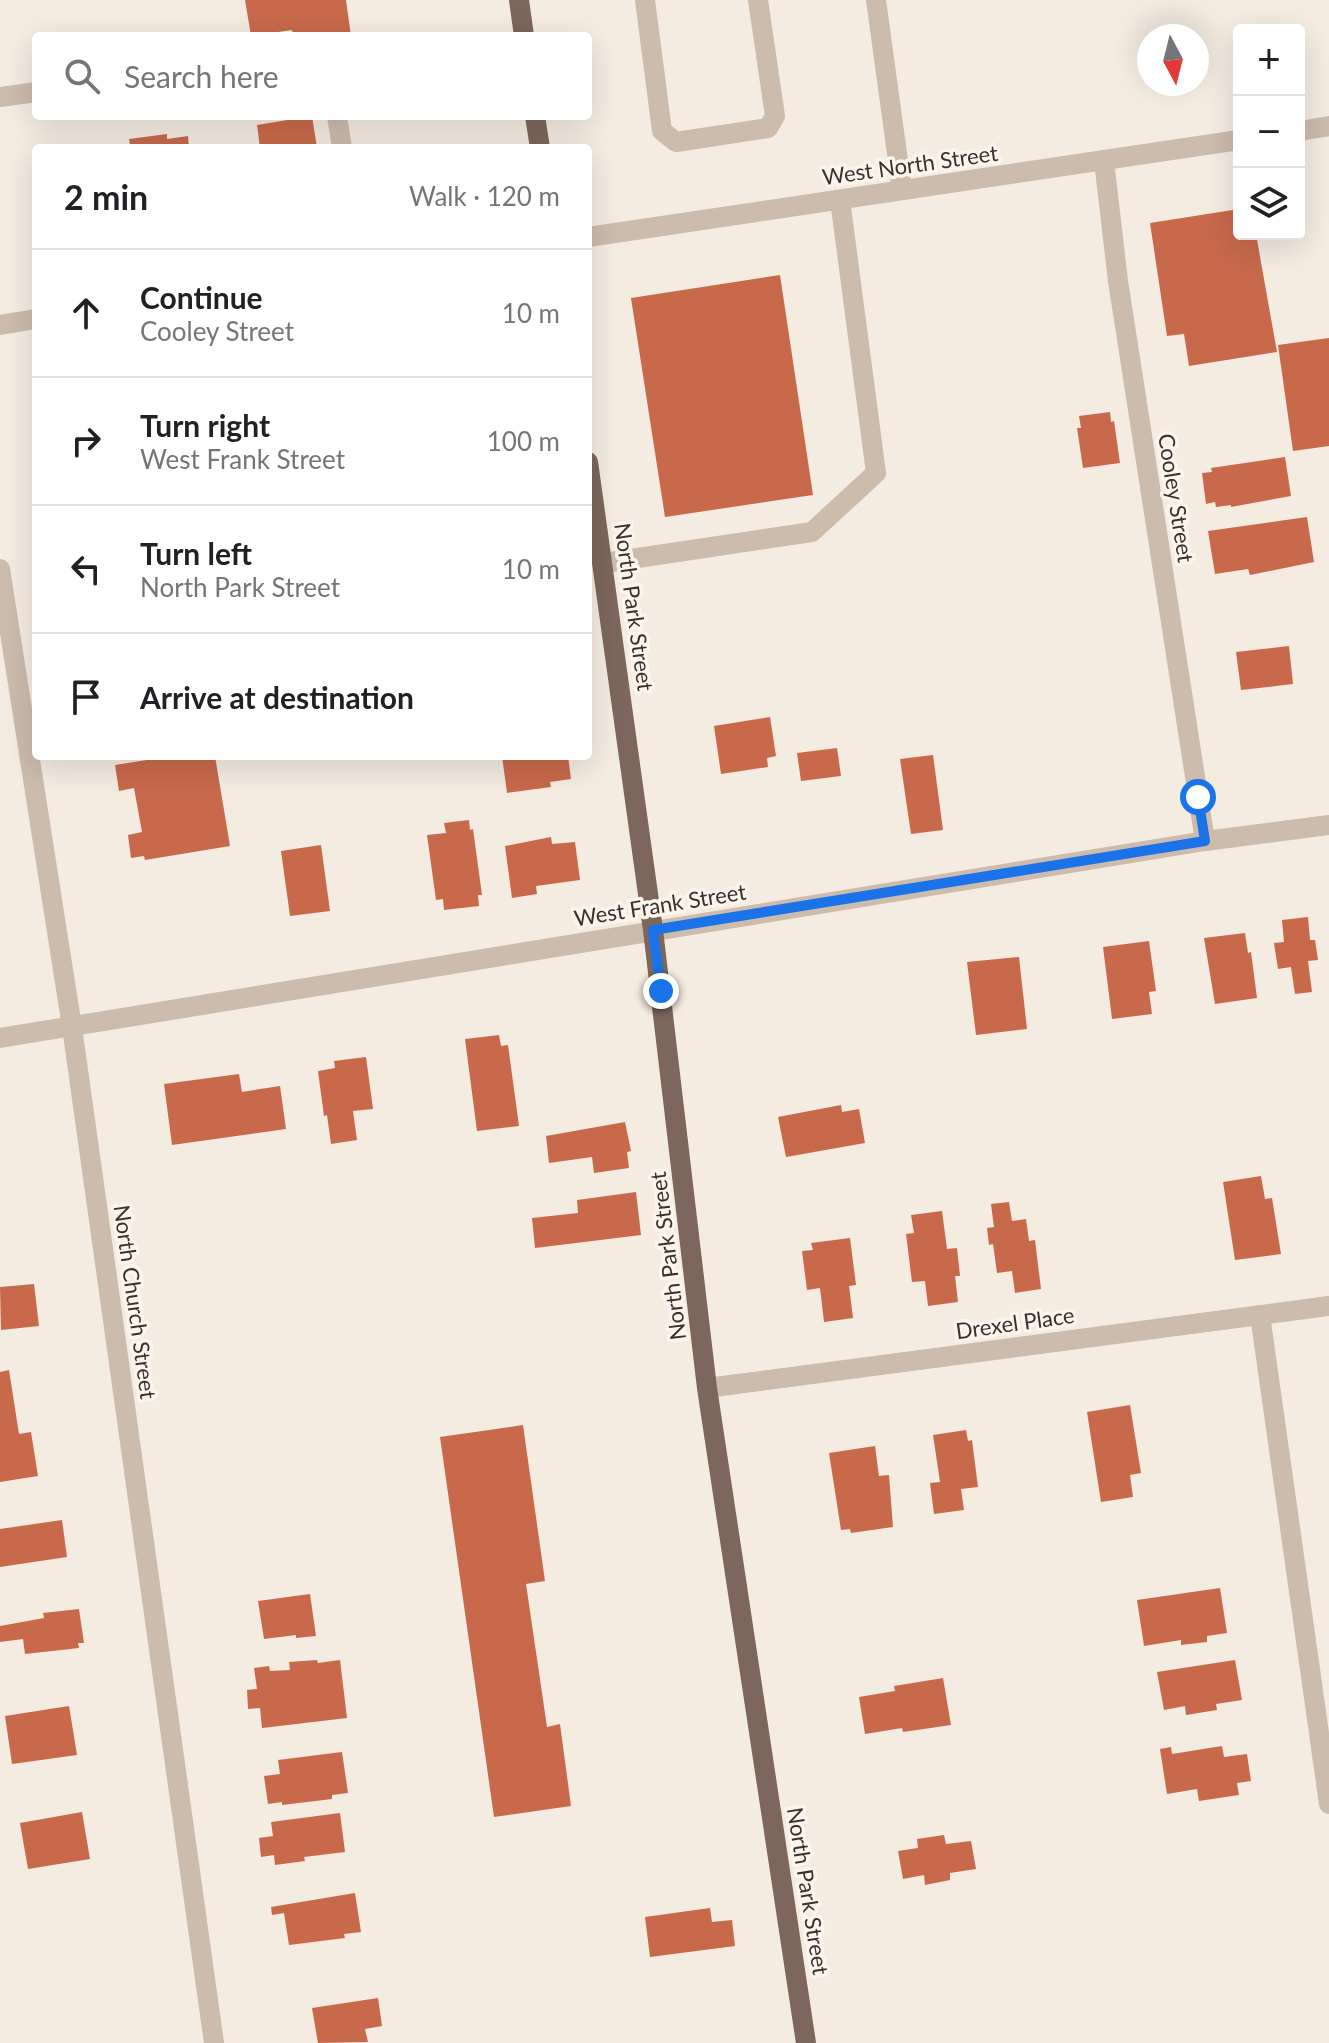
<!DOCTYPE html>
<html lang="en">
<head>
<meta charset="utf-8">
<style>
  :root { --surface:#fff; --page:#f6f6f6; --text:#202124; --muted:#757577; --line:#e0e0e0 }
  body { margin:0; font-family:Lato,sans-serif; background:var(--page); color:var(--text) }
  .controls { position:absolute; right:24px; top:24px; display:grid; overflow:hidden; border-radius:8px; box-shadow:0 8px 32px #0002 }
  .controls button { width:72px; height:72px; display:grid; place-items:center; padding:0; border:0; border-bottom:2px solid var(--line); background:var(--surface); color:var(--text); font:40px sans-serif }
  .compass { position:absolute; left:1137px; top:24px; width:72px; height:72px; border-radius:50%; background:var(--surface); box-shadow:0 8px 32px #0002; rotate:173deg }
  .stop { position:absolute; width:24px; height:24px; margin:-18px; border:6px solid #1a73e8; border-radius:50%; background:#fff }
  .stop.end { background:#1a73e8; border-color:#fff; box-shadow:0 2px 8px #0008 }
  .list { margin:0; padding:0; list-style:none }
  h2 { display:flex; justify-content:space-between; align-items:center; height:104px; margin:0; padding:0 32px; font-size:34px }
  h2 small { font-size:26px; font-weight:400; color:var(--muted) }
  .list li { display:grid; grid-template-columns:52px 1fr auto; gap:24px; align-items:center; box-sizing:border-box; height:128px; padding:0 32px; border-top:2px solid var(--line) }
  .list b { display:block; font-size:30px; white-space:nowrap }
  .list p { margin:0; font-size:26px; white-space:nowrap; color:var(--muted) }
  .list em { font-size:26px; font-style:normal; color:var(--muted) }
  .icon { flex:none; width:44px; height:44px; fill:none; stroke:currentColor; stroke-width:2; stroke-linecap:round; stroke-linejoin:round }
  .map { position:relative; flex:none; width:1329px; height:2043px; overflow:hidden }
  .search { position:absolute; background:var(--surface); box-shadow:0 8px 32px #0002; left:32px; top:32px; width:560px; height:88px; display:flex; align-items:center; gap:20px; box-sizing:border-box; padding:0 28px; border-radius:8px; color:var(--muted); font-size:30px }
  .panel { position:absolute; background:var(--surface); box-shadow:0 8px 32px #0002; left:32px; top:144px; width:560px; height:616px; border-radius:8px }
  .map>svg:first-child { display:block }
  .building { fill:#c8694b }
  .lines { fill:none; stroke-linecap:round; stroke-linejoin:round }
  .minor { stroke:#cdbbac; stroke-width:20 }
  .major { stroke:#7d675c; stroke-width:20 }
  .route { stroke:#1a73e8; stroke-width:10 }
  .labels { text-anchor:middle; stroke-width:7; stroke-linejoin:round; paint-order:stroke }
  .street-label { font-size:22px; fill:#3b302b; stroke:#fbf5ee }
</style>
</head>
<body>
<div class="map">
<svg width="1329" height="2043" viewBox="0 0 1329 2043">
  <rect width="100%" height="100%" fill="#f4ebe1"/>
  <g class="building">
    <path d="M245,0H346L351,36H293L292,30L251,36Z"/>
    <path d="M312,116L317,148H260L257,125Z"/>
    <path d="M167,134V139L188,136L189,148H124L130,145L129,139Z"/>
    <path d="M1239,209V234H1256L1277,352L1189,366L1184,334L1167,336L1150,223Z"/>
    <path d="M780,275L813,495L665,517L631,298Z"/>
    <path d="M1329,338V446L1293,451L1278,345Z"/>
    <path d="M1110,412L1111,422L1114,421L1120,463L1083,468L1077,428H1081L1079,416Z"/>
    <path d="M1285,457L1291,496L1231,507V505L1216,507L1215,502L1206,504L1202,473L1212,472L1211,468Z"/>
    <path d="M1307,517L1314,562L1250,575L1248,569L1215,574L1208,531Z"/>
    <path d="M1289,646L1293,684L1241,690L1236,652Z"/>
    <path d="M770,717L776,756L767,758L768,767L721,774L714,726Z"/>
    <path d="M837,748L841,776L801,781L797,753Z"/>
    <path d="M933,755L943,830L911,834L900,759Z"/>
    <path d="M172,756H215L230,846L145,860L144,856L131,858L128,835L142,832L134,788L119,791L115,765Z"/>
    <path d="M502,756H568L571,779L550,782L551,787L507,793Z"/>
    <path d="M469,820L470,830L473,829L482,895H478L479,906L444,910L443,899L436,900L427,835L446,833L444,823Z"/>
    <path d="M551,837L552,844L575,842L580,880L536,886L537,894L512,898L505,846Z"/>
    <path d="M321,845L330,911L290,916L281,851Z"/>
    <path d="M1308,917L1310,940H1315L1318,960L1308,961L1312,992L1295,994L1291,967L1278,969L1274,943L1284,942L1282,920Z"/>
    <path d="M1245,933L1248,953L1251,952L1257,998L1215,1004L1204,938Z"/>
    <path d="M1149,941L1156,991L1149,992L1152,1014L1112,1019L1103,947Z"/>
    <path d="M1019,957L1027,1029L976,1035L967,962Z"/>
    <path d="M499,1035L501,1046L508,1045L519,1126L477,1131L465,1039Z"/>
    <path d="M366,1057L373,1109L353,1111L357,1140L331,1144L327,1115L324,1116L318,1071L335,1068L334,1061Z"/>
    <path d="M239,1074L242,1092L280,1086L286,1129L172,1145L164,1084Z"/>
    <path d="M841,1105L842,1112L859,1109L865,1143L786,1157L778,1117Z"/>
    <path d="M625,1122L631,1151L627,1152L629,1168L594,1173L592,1157L549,1163L546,1136Z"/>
    <path d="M1261,1176L1265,1199L1272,1198L1281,1254L1235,1260L1223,1182Z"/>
    <path d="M636,1192L641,1235L535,1248L532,1218L578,1213L577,1200Z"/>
    <path d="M1009,1202L1012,1221L1026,1219L1029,1241L1035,1240L1041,1289L1015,1293L1012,1271L997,1273L993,1244L989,1245L987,1228L994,1227L991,1204Z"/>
    <path d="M942,1211L947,1249L957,1248L960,1276H955L958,1302L928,1306L925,1281L912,1282L906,1234L914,1233L911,1215Z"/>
    <path d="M850,1238L856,1285L849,1286L853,1318L824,1322L820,1288L807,1290L802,1251L813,1250L811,1243Z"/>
    <path d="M34,1284L39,1326L1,1330L0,1287Z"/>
    <path d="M9,1370L19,1434L31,1432L38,1476L0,1482V1372Z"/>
    <path d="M1130,1405L1141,1473L1130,1475L1133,1497L1101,1502L1087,1412Z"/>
    <path d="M523,1425L545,1581L526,1584L547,1727L560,1724L571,1806L494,1817L440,1437Z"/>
    <path d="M966,1430L968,1441L972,1440L978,1487L961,1489L964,1510L934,1514L930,1483L940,1482L933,1435Z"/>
    <path d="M875,1446L879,1476L889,1475L893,1527L851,1533L850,1529L841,1530L829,1453Z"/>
    <path d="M62,1520L67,1557L0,1567V1529Z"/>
    <path d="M1220,1588L1227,1633L1207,1636V1642L1181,1645V1640L1144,1646L1137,1600Z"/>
    <path d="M310,1594L316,1636L296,1638V1635L264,1639L258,1601Z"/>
    <path d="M79,1609L84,1643H78L79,1648L25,1654L23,1639L0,1642V1626L44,1618L43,1613Z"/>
    <path d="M317,1660L318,1663L340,1660L347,1718L262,1728L260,1708L248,1709L247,1690L257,1689L254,1668L269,1666L270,1671L290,1670L289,1662Z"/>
    <path d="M1235,1660L1242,1700L1216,1704L1217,1710L1186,1715L1185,1706L1164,1710L1157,1672Z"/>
    <path d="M943,1678L951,1725L903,1732L902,1728L865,1734L859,1697L895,1691L894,1686Z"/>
    <path d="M69,1706L77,1755L12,1764L5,1716Z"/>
    <path d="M1222,1746L1224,1757L1247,1754L1251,1781L1237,1783L1239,1795L1199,1801L1197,1789L1167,1794L1160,1749L1171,1747L1172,1754Z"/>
    <path d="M342,1752L348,1793L332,1795V1799L282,1805V1802L268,1804L264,1776L280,1774L278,1760Z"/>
    <path d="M82,1812L90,1859L28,1869L20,1823Z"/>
    <path d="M340,1813L345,1852L304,1857L305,1861L275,1865L274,1855L261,1857L259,1838L273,1836L271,1822Z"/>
    <path d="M944,1835L946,1844L971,1841L976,1869L950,1873V1880L925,1885L924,1875L903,1879L898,1851L918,1848L917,1839Z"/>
    <path d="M355,1893L361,1932L344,1934L345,1938L289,1945L284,1913L272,1915L271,1907Z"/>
    <path d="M710,1908L712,1922L732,1920L735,1946L650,1957L645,1917Z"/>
    <path d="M378,1998L382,2026L365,2029L368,2042L318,2043L312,2008Z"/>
  </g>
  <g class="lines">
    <g class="minor">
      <path d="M645,0L662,131L676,142L768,128L775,116L758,0"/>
      <path d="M876,0L902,190"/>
      <path d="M0,97L36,92"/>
      <path d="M337,116L342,148"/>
      <path d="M1299,131L1329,126"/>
      <path d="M1104,161L1118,281L1205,841"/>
      <path d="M588,237L1239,140"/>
      <path d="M0,325L36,319"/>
      <path d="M604,563L812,532L876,473L840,200"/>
      <path d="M0,569L72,1027L214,2043"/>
      <path d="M0,1038L1205,841L1329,825"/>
      <path d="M1260,1315L1329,1804"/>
      <path d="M707,1388L1329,1306"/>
    </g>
    <g class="major">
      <path d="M519,0L524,36"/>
      <path d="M535,116L540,148"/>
      <path d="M588,462L653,930L707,1388L806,2043"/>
    </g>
  </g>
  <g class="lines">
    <path class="route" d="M661,991L653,930L1205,841L1198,797"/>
  </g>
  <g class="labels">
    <g class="street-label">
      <text transform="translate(910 165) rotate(-8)" y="8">West North Street</text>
      <text transform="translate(1176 498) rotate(81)" y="8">Cooley Street</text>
      <text transform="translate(634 607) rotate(82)" y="8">North Park Street</text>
      <text transform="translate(660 905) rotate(-9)" y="8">West Frank Street</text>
      <text transform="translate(668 1256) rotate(-97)" y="8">North Park Street</text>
      <text transform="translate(135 1302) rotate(82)" y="8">North Church Street</text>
      <text transform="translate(1015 1323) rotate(-8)" y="8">Drexel Place</text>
      <text transform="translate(808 1891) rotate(81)" y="8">North Park Street</text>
    </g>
  </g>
</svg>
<div class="controls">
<button>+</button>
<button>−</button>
<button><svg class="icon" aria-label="layers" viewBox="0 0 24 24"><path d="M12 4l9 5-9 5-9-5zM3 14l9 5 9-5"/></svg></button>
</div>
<svg class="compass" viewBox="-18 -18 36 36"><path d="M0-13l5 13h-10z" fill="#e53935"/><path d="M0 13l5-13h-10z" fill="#757577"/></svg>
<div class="stop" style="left:1198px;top:797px"></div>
<div class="stop end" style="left:661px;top:991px"></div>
<div class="search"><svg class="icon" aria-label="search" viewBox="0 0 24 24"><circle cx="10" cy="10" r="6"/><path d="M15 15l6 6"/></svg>Search here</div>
<section class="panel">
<h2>2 min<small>Walk · 120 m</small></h2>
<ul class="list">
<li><svg class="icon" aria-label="ahead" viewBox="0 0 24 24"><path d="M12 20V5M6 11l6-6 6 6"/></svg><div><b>Continue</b><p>Cooley Street</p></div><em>10 m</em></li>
<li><svg class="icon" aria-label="right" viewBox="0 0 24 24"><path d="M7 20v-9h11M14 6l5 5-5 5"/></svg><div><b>Turn right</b><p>West Frank Street</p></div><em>100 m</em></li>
<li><svg class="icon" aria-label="left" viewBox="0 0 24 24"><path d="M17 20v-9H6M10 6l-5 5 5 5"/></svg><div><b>Turn left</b><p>North Park Street</p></div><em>10 m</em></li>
<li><svg class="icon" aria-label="arrive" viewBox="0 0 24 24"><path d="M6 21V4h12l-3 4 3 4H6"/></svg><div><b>Arrive at destination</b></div></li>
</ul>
</section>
</div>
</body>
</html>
